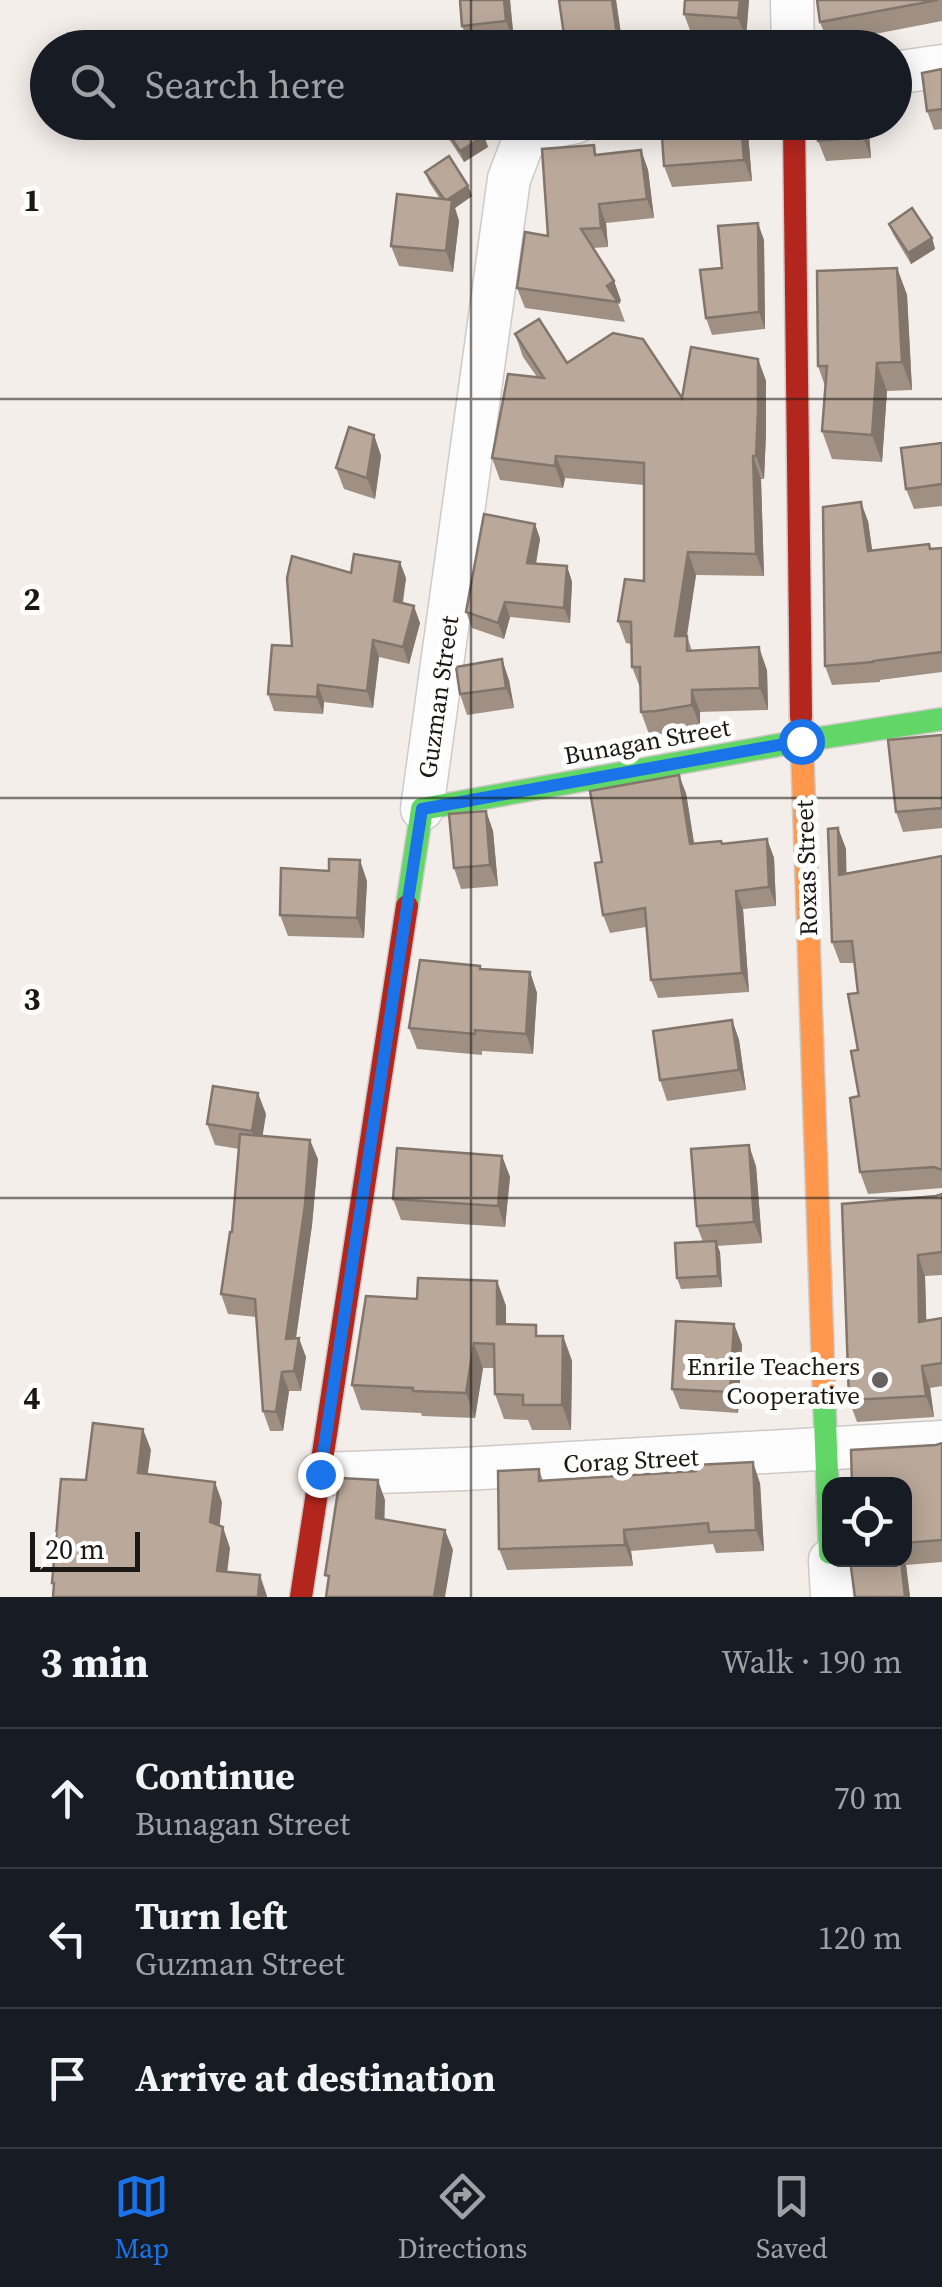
<!DOCTYPE html>
<html lang="en">
<head>
<meta charset="utf-8">
<style>
  :root { --surface:#171b24; --page:#20242c; --text:#f1f3f6; --muted:#9ea1a6; --line:#363941; --accent:#1a73e8 }
  body { margin:0; font-family:"Source Serif 4",serif; background:var(--page); color:var(--text) }
  .controls { position:absolute; right:30px; bottom:30px; display:grid; overflow:hidden; border-radius:20px; box-shadow:0 5px 25px #0003 }
  .controls button { width:90px; height:90px; display:grid; place-items:center; padding:0; border:0; border-bottom:2px solid var(--line); background:var(--surface); color:var(--text); font:50px sans-serif }
  .scale { position:absolute; left:30px; bottom:25px; width:110px; box-sizing:border-box; padding-left:10px; border:5px solid #1b1714; border-top:0; font-size:28px; line-height:35px; white-space:nowrap; color:#1b1714; -webkit-text-stroke:8px #fff; paint-order:stroke }
  .stop { position:absolute; width:30px; height:30px; margin:-22px; border:8px solid #1a73e8; border-radius:50%; background:#fff }
  .stop.end { background:#1a73e8; border-color:#fff; box-shadow:0 2px 10px #0008 }
  .list { margin:0; padding:0; list-style:none }
  h2 { display:flex; justify-content:space-between; align-items:center; height:130px; margin:0; padding:0 40px; font-size:42px }
  h2 small { font-size:32px; font-weight:400; color:var(--muted) }
  .list li { display:grid; grid-template-columns:65px 1fr auto; gap:30px; align-items:center; box-sizing:border-box; height:140px; padding:0 40px; border-top:2px solid var(--line) }
  .list b { display:block; font-size:38px; white-space:nowrap }
  .list p { margin:0; font-size:32px; white-space:nowrap; color:var(--muted) }
  .list em { font-size:32px; font-style:normal; color:var(--muted) }
  .icon { flex:none; width:55px; height:55px; fill:none; stroke:currentColor; stroke-width:2; stroke-linecap:round; stroke-linejoin:round }
  .map { position:relative; flex:none; width:942px; height:1597px; overflow:hidden }
  .search { position:absolute; background:var(--surface); box-shadow:0 5px 25px #0003; left:30px; right:30px; top:30px; height:110px; display:flex; align-items:center; gap:25px; box-sizing:border-box; padding:0 35px; border-radius:55px; color:var(--muted); font-size:38px }
  .sheet { height:550px; background:var(--surface) }
  nav { display:flex; justify-content:space-around; align-items:center; box-sizing:border-box; height:140px; border-top:2px solid var(--line); background:var(--surface); font-size:28px; color:var(--muted) }
  nav a { display:grid; justify-items:center; gap:5px }
  nav .on { color:var(--accent) }
  .map>svg:first-child { display:block }
  .lines { fill:none; stroke-linecap:round; stroke-linejoin:round }
  .street-casing { stroke:#cfcac7; stroke-width:45 }
  .fast-casing { stroke:#cfcac7; stroke-width:25 }
  .slow-casing { stroke:#cfcac7; stroke-width:25 }
  .jam-casing { stroke:#cfcac7; stroke-width:25 }
  .street { stroke:#fdfcfc; stroke-width:42 }
  .fast { stroke:#63d668; stroke-width:22 }
  .slow { stroke:#ff974d; stroke-width:22 }
  .jam { stroke:#b3261e; stroke-width:22 }
  .wall { fill:#a09084 }
  .shaded-wall { fill:#82766c }
  .building { fill:#baa89a; stroke:#82766c; stroke-width:2.5 }
  .route { stroke:#1a73e8; stroke-width:12 }
  .grid { fill:none; stroke:#1b1714; stroke-width:2.5; stroke-opacity:0.55 }
  .poi-dot { fill:#67625f; stroke:#fff; stroke-width:4 }
  .labels { text-anchor:middle; stroke-width:10; stroke-linejoin:round; paint-order:stroke }
  .street-label { font-size:25px; fill:#1b1714; stroke:#fff }
  .poi-label { font-size:25px; fill:#1b1714; stroke:#fff; text-anchor:end }
  .grid-label { font-size:32px; text-anchor:middle; font-weight:bold; fill:#1b1714; stroke:#fff; stroke-width:10; stroke-linejoin:round; paint-order:stroke }
</style>
</head>
<body>
<div class="map">
<svg width="942" height="1597" viewBox="0 0 942 1597">
  <rect width="100%" height="100%" fill="#f4eeea"/>
  <g class="lines">
    <defs>
      <g id="street">
        <path d="M792,0L793,48"/>
        <path d="M894,73L942,66"/>
        <path d="M422,809L509,179L523,142L546,128L576,122"/>
        <path d="M320,1474L464,1469L942,1442"/>
        <path d="M830,1560L832,1597"/>
      </g>
      <g id="fast">
        <path d="M407,906L422,809L801,741L942,719"/>
        <path d="M824,1394L830,1553"/>
      </g>
      <path id="slow" d="M801,716L824,1394"/>
      <g id="jam">
        <path d="M794,122L801,716"/>
        <path d="M301,1597L407,906"/>
      </g>
    </defs>
    <use href="#street" class="street-casing"/>
    <use href="#fast" class="fast-casing"/>
    <use href="#slow" class="slow-casing"/>
    <use href="#jam" class="jam-casing"/>
    <use href="#street" class="street"/>
    <use href="#fast" class="fast"/>
    <use href="#slow" class="slow"/>
    <use href="#jam" class="jam"/>
  </g>
  <g class="wall">
    <path d="M460,0H510L514,42L470,47L462,26Z"/>
    <path d="M616,0L623,48H567L565,42Z"/>
    <path d="M685,0H749L746,38L691,33L684,14Z"/>
    <path d="M817,0H942V21L828,43L820,22Z"/>
    <path d="M942,69V129L934,130L927,111Z"/>
    <path d="M441,122L484,136L488,147L464,162L445,133Z"/>
    <path d="M661,122H747L752,181L672,187L664,166Z"/>
    <path d="M868,122L871,158L826,161L818,141Z"/>
    <path d="M641,150L648,170L654,218L606,223L608,247L593,248L614,281L621,301L618,303L625,322L525,308L517,288L598,155Z"/>
    <path d="M425,172L468,186L472,196L455,208L459,221L453,272L399,266L391,246L440,199L429,182Z"/>
    <path d="M889,224L932,238L935,249L911,264L893,234Z"/>
    <path d="M764,240L765,329L712,335L706,318Z"/>
    <path d="M897,268L907,295L912,390L887,391L882,462L832,459L822,431L825,386L818,366Z"/>
    <path d="M515,334L567,363L682,398L758,359L766,381V433L764,479H761L764,576L696,575L687,636L692,651L767,670L768,710L700,712V727L664,734H649L641,712V690L632,667L631,644L626,643L618,621L644,581V485L565,478L563,488L500,480L492,458L537,377L523,357Z"/>
    <path d="M374,435L381,456L375,499L344,489L336,468Z"/>
    <path d="M942,443V506L914,509L906,489Z"/>
    <path d="M868,521L872,550L929,544L931,549L942,548V672L880,680V682L832,685L825,666Z"/>
    <path d="M535,524L540,539L536,564L567,566L572,582L570,623L510,617L504,639L472,628L466,612Z"/>
    <path d="M351,573L406,578L403,603L420,623L409,664L379,657L373,708L324,702L323,714L274,711L268,694L292,646Z"/>
    <path d="M509,680L514,708L467,715L460,694Z"/>
    <path d="M942,735V828L903,832L896,812Z"/>
    <path d="M686,793L694,843L723,844L767,839L774,858L776,906L743,909L749,992L658,998L651,980L646,927L610,933L603,915L602,862Z"/>
    <path d="M486,811L493,831L498,886L461,889L454,868Z"/>
    <path d="M838,828L846,849V873L942,856V1188L868,1194L860,1172L858,1050V993L855,963H840L832,942Z"/>
    <path d="M367,881L364,938L288,936L280,915Z"/>
    <path d="M480,966L482,969L530,972L537,993L533,1054L482,1051V1055L417,1049L409,1028Z"/>
    <path d="M732,1020L739,1040L746,1090L667,1101L660,1080Z"/>
    <path d="M266,1114L262,1136L318,1159L312,1225L296,1338L306,1357L301,1391H289L283,1431H270L263,1411L256,1317L228,1314L221,1294L232,1232L239,1149L215,1145L207,1124Z"/>
    <path d="M502,1156L510,1177L505,1227L401,1220L393,1199Z"/>
    <path d="M756,1166L762,1243L717,1246L720,1252L722,1287L681,1289L677,1278L703,1242L697,1226Z"/>
    <path d="M942,1194V1275L925,1276L926,1321L942,1318V1386L930,1388L934,1417L857,1422L849,1400L936,1196Z"/>
    <path d="M497,1281L506,1306V1325L540,1336H563L572,1361L571,1430H532L528,1420L504,1419L495,1394L494,1368H483L475,1418L422,1416L421,1413L361,1410L352,1385L417,1299Z"/>
    <path d="M734,1324L742,1345L738,1413L680,1409L672,1389Z"/>
    <path d="M942,1443V1562L906,1565L910,1597H855L850,1560H904V1484L936,1445Z"/>
    <path d="M539,1469L543,1481L760,1483L764,1551L716,1553L713,1544L631,1551L633,1566L507,1570L499,1549Z"/>
  </g>
  <g class="shaded-wall">
    <path d="M504,0H510L514,42L506,21Z"/>
    <path d="M612,0H616L623,48H622L617,35Z"/>
    <path d="M740,0H749L746,38L738,18Z"/>
    <path d="M741,122H747L752,181L744,160Z"/>
    <path d="M862,122H868L871,158L863,137Z"/>
    <path d="M484,136L488,147L464,162L460,151Z"/>
    <path d="M641,150L648,170L654,218L647,199Z"/>
    <path d="M468,186L472,196L455,208L459,221L453,272L446,251L445,201Z"/>
    <path d="M599,204L606,223L608,247L601,228Z"/>
    <path d="M758,223L764,240L765,329L759,312Z"/>
    <path d="M932,238L935,249L911,264L908,253Z"/>
    <path d="M897,268L907,295L912,390L902,362Z"/>
    <path d="M614,281L621,301L618,303L607,286Z"/>
    <path d="M758,359L766,381V433L764,479L756,456Z"/>
    <path d="M877,363L887,391L882,462L872,435Z"/>
    <path d="M374,435L381,456L375,499L367,478Z"/>
    <path d="M556,456L565,478L563,488L555,466Z"/>
    <path d="M753,456L761,479L764,576L756,554Z"/>
    <path d="M861,502L868,521L875,570L868,551Z"/>
    <path d="M535,524L540,539L533,579L527,563Z"/>
    <path d="M688,552L696,575L683,659L675,636Z"/>
    <path d="M400,562L406,578L400,618L394,601Z"/>
    <path d="M567,566L572,582L570,623L564,608Z"/>
    <path d="M505,602L510,617L504,639L498,623Z"/>
    <path d="M414,606L420,623L409,664L403,647Z"/>
    <path d="M373,640L379,657L373,708L367,691Z"/>
    <path d="M759,647L767,670L768,710L760,688Z"/>
    <path d="M502,659L509,680L514,708L506,688Z"/>
    <path d="M318,685L324,702L323,714L317,697Z"/>
    <path d="M692,690L700,712V727L692,705Z"/>
    <path d="M679,775L686,793L697,862L690,844Z"/>
    <path d="M486,811L493,831L498,886L490,865Z"/>
    <path d="M838,828L846,849L847,896L839,875Z"/>
    <path d="M767,839L774,858L776,906L769,887Z"/>
    <path d="M360,860L367,881L364,938L357,918Z"/>
    <path d="M736,891L743,909L749,992L742,973Z"/>
    <path d="M530,972L537,993L533,1054L526,1034Z"/>
    <path d="M732,1020L739,1040L746,1090L739,1070Z"/>
    <path d="M258,1093L266,1114L260,1152L252,1131Z"/>
    <path d="M310,1140L318,1159L312,1225L293,1358L286,1339Z"/>
    <path d="M749,1145L756,1166L762,1243L754,1222Z"/>
    <path d="M502,1156L510,1177L505,1227L498,1206Z"/>
    <path d="M716,1241L720,1252L722,1287L718,1276Z"/>
    <path d="M918,1255L925,1276L927,1343L919,1322Z"/>
    <path d="M497,1281L506,1306V1349L497,1324Z"/>
    <path d="M734,1324L742,1345L738,1413L730,1392Z"/>
    <path d="M563,1336L572,1361L571,1430L562,1405Z"/>
    <path d="M299,1338L306,1357L301,1391L294,1371Z"/>
    <path d="M474,1343L483,1368L475,1418L466,1393Z"/>
    <path d="M922,1366L930,1388L934,1417L926,1396Z"/>
    <path d="M282,1372L289,1391L283,1431L276,1412Z"/>
    <path d="M143,1429L151,1450L145,1494L138,1473Z"/>
    <path d="M753,1462L760,1483L764,1551L756,1530Z"/>
    <path d="M378,1480L385,1500L384,1539L376,1518Z"/>
    <path d="M215,1482L222,1502L218,1543L210,1522Z"/>
    <path d="M223,1527L230,1548L225,1592L217,1571Z"/>
    <path d="M445,1530L453,1550L445,1597H434Z"/>
    <path d="M624,1530L631,1551L633,1566L625,1545Z"/>
    <path d="M901,1560H904L906,1565L910,1597H905Z"/>
    <path d="M260,1575L267,1596V1597H258Z"/>
  </g>
  <g class="building">
    <path d="M460,0H504L506,21L462,26Z"/>
    <path d="M559,0H612L617,35L565,42Z"/>
    <path d="M685,0H740L738,18L684,14Z"/>
    <path d="M817,0H938L820,22Z"/>
    <path d="M942,69V109L927,111L922,73Z"/>
    <path d="M441,122H475L484,136L460,151Z"/>
    <path d="M661,122H741L744,160L664,166Z"/>
    <path d="M818,122H862L863,137L818,141Z"/>
    <path d="M594,145L595,155L641,150L647,199L599,204L601,228L581,229L614,281L607,286L618,302L517,288L525,232L548,236L542,149Z"/>
    <path d="M449,156L468,186L447,200L444,199L425,172Z"/>
    <path d="M397,194L452,200L446,251L391,246Z"/>
    <path d="M912,208L932,238L908,253L889,224Z"/>
    <path d="M758,223L759,312L706,318L700,270L722,268L718,226Z"/>
    <path d="M897,268L902,362L877,363L872,435L822,431L827,366H818L817,271Z"/>
    <path d="M539,319L567,363L613,333L643,339L682,398L691,347L758,359V411L756,456H753L756,554L688,552L675,636H687V651L759,647L760,688L692,690V705L656,711L641,712L640,667H632L631,622L618,621L625,579L644,581V463L556,456L555,466L492,458L508,374L544,378L515,334Z"/>
    <path d="M349,427L374,435L367,478L336,468Z"/>
    <path d="M942,443V484L906,489L901,448Z"/>
    <path d="M861,502L868,551L929,544L930,549L942,548V652L873,661V662L825,666L823,507Z"/>
    <path d="M484,514L535,524L527,563L567,566L564,608L505,602L498,623L466,612Z"/>
    <path d="M354,554L400,562L394,601L414,606L403,647L373,640L367,691L318,685L317,697L268,694L272,645L292,646L287,578L292,556L351,573Z"/>
    <path d="M502,659L506,688L460,694L456,667Z"/>
    <path d="M942,735V808L896,812L888,740Z"/>
    <path d="M679,775L690,844L721,841L722,844L767,839L769,887L736,891L742,973L651,980L645,908L603,915L595,863L602,862L590,791Z"/>
    <path d="M486,811L490,865L454,868L449,814Z"/>
    <path d="M838,828L839,875L942,856V1170L934,1167L860,1172L850,1098L859,1096L851,1051L858,1050L848,994L858,993L852,941L832,942L828,829Z"/>
    <path d="M329,859L360,860L357,918L280,915L281,868L329,871Z"/>
    <path d="M420,960L480,966V969L530,972L526,1034L475,1030V1034L409,1028Z"/>
    <path d="M732,1020L739,1070L660,1080L653,1031Z"/>
    <path d="M213,1086L258,1093L252,1131L207,1124Z"/>
    <path d="M240,1134L310,1140L305,1205L286,1339L299,1338L294,1371L282,1372L276,1412L263,1411L255,1299L221,1294L230,1232H232Z"/>
    <path d="M749,1145L754,1222L697,1226L691,1149Z"/>
    <path d="M397,1148L502,1156L498,1206L393,1199Z"/>
    <path d="M942,1194V1252L918,1255L919,1322L942,1318V1363L922,1366L926,1396L849,1400L842,1204L936,1196Z"/>
    <path d="M716,1241L718,1276L677,1278L675,1243Z"/>
    <path d="M418,1278L497,1281V1324L536,1325V1336H563L562,1405H523V1395L495,1394L494,1344L474,1343L466,1393L413,1391V1388L352,1385L366,1296L417,1299Z"/>
    <path d="M676,1321L734,1324L730,1392L672,1389Z"/>
    <path d="M93,1423L143,1429L138,1473L215,1482L210,1522L223,1527L217,1571L260,1575L258,1597H53L54,1583H52L61,1479L86,1480Z"/>
    <path d="M942,1443V1540L904,1543V1484H852L851,1450L936,1445Z"/>
    <path d="M753,1462L756,1530L709,1532L708,1523L624,1530L625,1545L499,1549L498,1471L539,1469V1481L696,1471V1465Z"/>
    <path d="M340,1478L378,1480L376,1518L445,1530L434,1597H326L329,1576L325,1575Z"/>
    <path d="M850,1560H901L905,1597H855Z"/>
  </g>
  <g class="lines">
    <path class="route" d="M320,1474L422,809L801,741"/>
  </g>
  <path class="grid" d="M471,0V48M471,122V1597M0,399H942M0,798H942M0,1198H942"/>
  <circle class="poi-dot" cx="880" cy="1380" r="10"/>
  <g class="labels">
    <g class="street-label">
      <text transform="translate(438 697) rotate(-82)" y="9">Guzman Street</text>
      <text transform="translate(647 741) rotate(-10)" y="9">Bunagan Street</text>
      <text transform="translate(806 868) rotate(-92)" y="9">Roxas Street</text>
      <text transform="translate(631 1460) rotate(-3)" y="9">Corag Street</text>
    </g>
    <g class="poi-label">
      <text x="860" y="1375">Enrile Teachers<tspan x="860" dy="29">Cooperative</tspan></text>
    </g>
  </g>
  <g class="grid-label">
    <text x="32" y="211">1</text>
    <text x="32" y="610">2</text>
    <text x="32" y="1010">3</text>
    <text x="32" y="1409">4</text>
  </g>
</svg>
<div class="controls">
<button><svg class="icon" aria-label="locate" viewBox="0 0 24 24"><circle cx="12" cy="12" r="6"/><path d="M12 2v4M12 18v4M2 12h4M18 12h4"/></svg></button>
</div>
<div class="scale">20 m</div>
<div class="stop" style="left:801px;top:741px"></div>
<div class="stop end" style="left:320px;top:1474px"></div>
<div class="search"><svg class="icon" aria-label="search" viewBox="0 0 24 24"><circle cx="10" cy="10" r="6"/><path d="M15 15l6 6"/></svg>Search here</div>
</div>
<section class="sheet">
<h2>3 min<small>Walk · 190 m</small></h2>
<ul class="list">
<li><svg class="icon" aria-label="ahead" viewBox="0 0 24 24"><path d="M12 20V5M6 11l6-6 6 6"/></svg><div><b>Continue</b><p>Bunagan Street</p></div><em>70 m</em></li>
<li><svg class="icon" aria-label="left" viewBox="0 0 24 24"><path d="M17 20v-9H6M10 6l-5 5 5 5"/></svg><div><b>Turn left</b><p>Guzman Street</p></div><em>120 m</em></li>
<li><svg class="icon" aria-label="arrive" viewBox="0 0 24 24"><path d="M6 21V4h12l-3 4 3 4H6"/></svg><div><b>Arrive at destination</b></div></li>
</ul>
</section>
<nav>
<a class="on"><svg class="icon" aria-label="map" viewBox="0 0 24 24"><path d="M3 6l6-2 6 2 6-2v14l-6 2-6-2-6 2zM9 4v14M15 6v14"/></svg>Map</a>
<a><svg class="icon" aria-label="directions" viewBox="0 0 24 24"><path d="M12 3l9 9-9 9-9-9zM9 14v-3h6M13 9l2 2-2 2"/></svg>Directions</a>
<a><svg class="icon" aria-label="saved" viewBox="0 0 24 24"><path d="M7 4h10v16l-5-4-5 4z"/></svg>Saved</a>
</nav>
</body>
</html>
